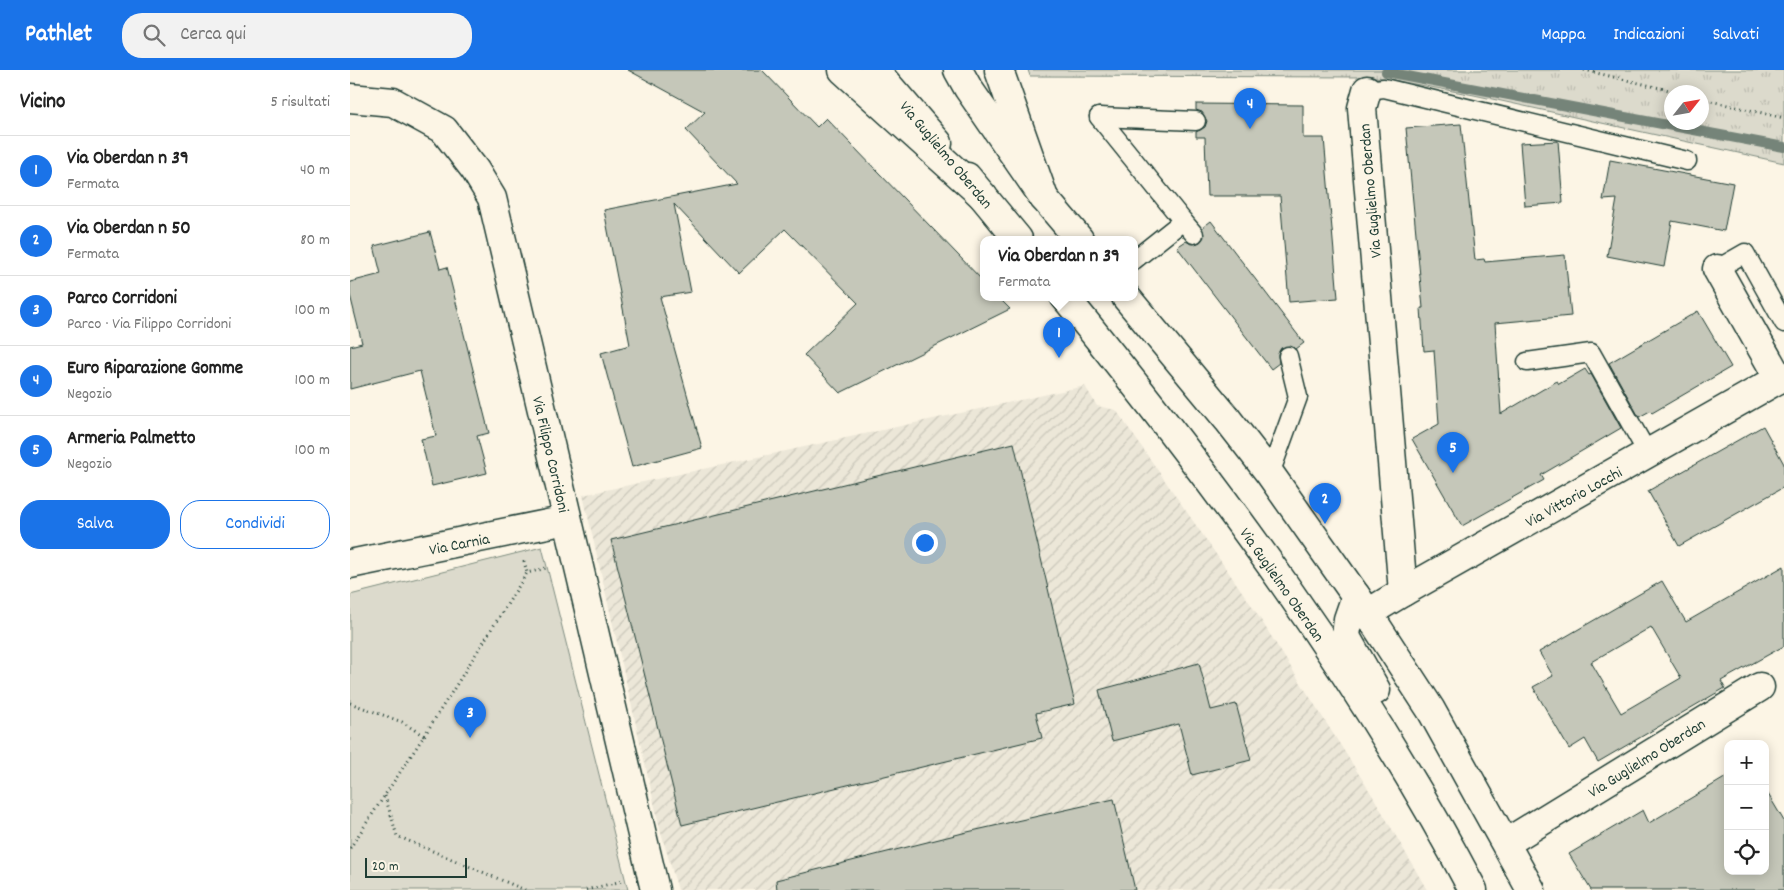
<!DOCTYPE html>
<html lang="it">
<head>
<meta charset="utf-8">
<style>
  :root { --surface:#fff; --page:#f2f2f2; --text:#222; --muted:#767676; --line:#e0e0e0; --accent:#1a73e8 }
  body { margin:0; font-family:Dekko,sans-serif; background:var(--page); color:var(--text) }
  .controls { position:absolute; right:15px; bottom:15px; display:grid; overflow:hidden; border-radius:10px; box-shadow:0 2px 12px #0003 }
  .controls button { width:45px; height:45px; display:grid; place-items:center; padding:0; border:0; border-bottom:1px solid var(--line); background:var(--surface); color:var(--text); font:25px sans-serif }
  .compass { position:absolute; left:1314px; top:15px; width:45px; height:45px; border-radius:50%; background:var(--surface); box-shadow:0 2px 12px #0003; rotate:59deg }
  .scale { position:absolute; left:15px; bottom:12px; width:102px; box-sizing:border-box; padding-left:5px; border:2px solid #1f3d34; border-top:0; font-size:14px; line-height:18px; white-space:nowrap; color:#1f3d34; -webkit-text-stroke:4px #fcf5e5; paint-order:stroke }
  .you { position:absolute; left:574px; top:472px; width:18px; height:18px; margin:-12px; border:4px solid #fff; border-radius:50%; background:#1a73e8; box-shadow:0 0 0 8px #1a73e833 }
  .badge { display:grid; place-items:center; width:32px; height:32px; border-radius:50%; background:var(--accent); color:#fff; font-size:16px; font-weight:700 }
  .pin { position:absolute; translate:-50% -41px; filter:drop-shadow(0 1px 2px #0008) }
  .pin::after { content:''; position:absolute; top:26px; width:18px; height:15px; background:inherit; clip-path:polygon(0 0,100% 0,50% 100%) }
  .popup { position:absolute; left:630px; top:166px; width:158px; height:65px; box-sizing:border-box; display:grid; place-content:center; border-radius:10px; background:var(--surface); filter:drop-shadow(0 1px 4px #0005); font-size:16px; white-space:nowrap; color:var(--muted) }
  .popup b { font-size:19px; color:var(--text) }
  .popup::after { content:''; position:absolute; left:50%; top:100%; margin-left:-10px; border:10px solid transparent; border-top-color:var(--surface) }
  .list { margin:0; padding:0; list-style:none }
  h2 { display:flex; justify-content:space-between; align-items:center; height:65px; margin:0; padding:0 20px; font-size:21px }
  h2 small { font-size:16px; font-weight:400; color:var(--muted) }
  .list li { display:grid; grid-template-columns:32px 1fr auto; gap:15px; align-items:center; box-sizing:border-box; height:70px; padding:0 20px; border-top:1px solid var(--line) }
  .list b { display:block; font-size:19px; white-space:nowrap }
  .list p { margin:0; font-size:16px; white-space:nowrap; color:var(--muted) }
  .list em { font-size:16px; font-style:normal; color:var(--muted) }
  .actions { display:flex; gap:10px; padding:15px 20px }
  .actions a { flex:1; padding:11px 0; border:1px solid var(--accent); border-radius:20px; text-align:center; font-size:18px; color:var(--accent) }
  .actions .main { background:var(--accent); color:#fff }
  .icon { flex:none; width:28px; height:28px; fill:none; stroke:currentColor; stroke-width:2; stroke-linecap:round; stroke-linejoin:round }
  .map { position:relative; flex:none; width:1434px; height:820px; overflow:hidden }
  header { display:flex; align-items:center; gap:30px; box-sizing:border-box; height:70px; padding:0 25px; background:var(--accent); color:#fff }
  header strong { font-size:24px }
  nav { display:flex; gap:28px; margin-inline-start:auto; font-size:18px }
  .search { width:350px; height:45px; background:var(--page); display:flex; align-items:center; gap:12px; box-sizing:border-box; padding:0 18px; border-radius:20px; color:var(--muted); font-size:19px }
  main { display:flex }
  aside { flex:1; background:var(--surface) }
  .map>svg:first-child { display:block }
  .industrial { fill:url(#industrial-furrows) }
  .grass { fill:url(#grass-tufts); stroke:#7e8c80; fill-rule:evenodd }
  .park { fill:#dcdacc; stroke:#7e8c80 }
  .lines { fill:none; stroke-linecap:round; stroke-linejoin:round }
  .stream { stroke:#758479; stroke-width:10 }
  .building { fill:#c5c7b9; stroke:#1f3d34; fill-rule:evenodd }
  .service-casing { stroke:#1f3d34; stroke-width:21 }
  .minor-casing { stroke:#1f3d34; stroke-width:31 }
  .secondary-casing { stroke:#1f3d34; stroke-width:31 }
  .primary-casing { stroke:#1f3d34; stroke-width:31 }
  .trunk-casing { stroke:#1f3d34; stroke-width:31 }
  .path { stroke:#1f3d34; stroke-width:3; stroke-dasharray:1 4; stroke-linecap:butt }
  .service { stroke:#fcf5e5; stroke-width:18 }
  .minor { stroke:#fcf5e5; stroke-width:28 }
  .secondary { stroke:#fcf5e5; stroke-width:28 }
  .primary { stroke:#fcf5e5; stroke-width:28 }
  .trunk { stroke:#fcf5e5; stroke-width:28 }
  .labels { text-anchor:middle; stroke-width:4; stroke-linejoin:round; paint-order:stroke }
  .street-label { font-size:16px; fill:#1f3d34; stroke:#fcf5e5 }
</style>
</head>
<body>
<header>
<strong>Pathlet</strong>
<div class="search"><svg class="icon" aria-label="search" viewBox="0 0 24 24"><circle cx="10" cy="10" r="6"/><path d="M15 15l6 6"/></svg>Cerca qui</div>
<nav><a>Mappa</a><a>Indicazioni</a><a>Salvati</a></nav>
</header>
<main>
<aside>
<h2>Vicino<small>5 risultati</small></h2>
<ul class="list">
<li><span class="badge">1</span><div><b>Via Oberdan n 39</b><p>Fermata</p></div><em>40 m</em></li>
<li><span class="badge">2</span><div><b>Via Oberdan n 50</b><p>Fermata</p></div><em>80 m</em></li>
<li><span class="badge">3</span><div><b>Parco Corridoni</b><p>Parco · Via Filippo Corridoni</p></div><em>100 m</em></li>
<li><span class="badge">4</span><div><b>Euro Riparazione Gomme</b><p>Negozio</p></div><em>100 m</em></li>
<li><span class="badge">5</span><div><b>Armeria Palmetto</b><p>Negozio</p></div><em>100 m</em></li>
</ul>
<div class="actions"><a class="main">Salva</a><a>Condividi</a></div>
</aside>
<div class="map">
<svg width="1434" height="820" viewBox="0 0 1434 820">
  <defs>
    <pattern id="industrial-furrows" width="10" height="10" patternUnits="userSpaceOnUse" patternTransform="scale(1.25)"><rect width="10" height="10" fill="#ece7d8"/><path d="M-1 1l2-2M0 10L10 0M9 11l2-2" fill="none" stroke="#cac7ba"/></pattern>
    <pattern id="grass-tufts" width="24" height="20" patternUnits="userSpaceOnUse" patternTransform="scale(1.25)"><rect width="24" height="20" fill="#dcdacc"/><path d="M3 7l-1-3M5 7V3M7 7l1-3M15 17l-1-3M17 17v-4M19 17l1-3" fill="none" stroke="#bcbcb0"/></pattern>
  </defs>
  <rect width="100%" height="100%" fill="#fcf5e5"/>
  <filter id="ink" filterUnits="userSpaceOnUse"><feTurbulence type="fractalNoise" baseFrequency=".02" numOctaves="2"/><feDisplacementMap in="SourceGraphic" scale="10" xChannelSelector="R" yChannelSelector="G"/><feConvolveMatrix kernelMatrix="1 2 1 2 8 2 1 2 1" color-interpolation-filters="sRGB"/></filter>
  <g filter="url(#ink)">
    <path class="industrial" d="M735,316L747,336L766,340L902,536L1024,728L1077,820H328L311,763L233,425Z"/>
    <path class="grass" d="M678,0H1434V93L1124,25L1026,7L680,6ZM1322,22H1352V52H1322Z"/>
    <path class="park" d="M192,477L278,820H0V525Z"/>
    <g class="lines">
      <path class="stream" d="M1036,2L1434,77"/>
    </g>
    <g class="building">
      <path d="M278,0H412L467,57L476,48L634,212V227H648L660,239L490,323L454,285L508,233L435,159L389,203L324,134L341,222L310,227L352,378L282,397L251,283L280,275L254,140L387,114L336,60L355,42Z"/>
      <path d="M846,34L953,35V68H974L988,228L939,232L930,126H857L855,67H846V62L855,57L857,51L852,42L846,40Z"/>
      <path d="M1111,54L1125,190L1134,189L1135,192L1215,185L1221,246L1145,253L1151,344L1207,311L1209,314L1235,299L1239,305L1241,304L1271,358L1191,405L1194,410L1112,456L1062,369L1089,354L1084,280L1074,281L1071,238H1073L1056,58Z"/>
      <path d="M1208,71L1213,133L1175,136L1170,73Z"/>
      <path d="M1260,90L1383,113L1374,161L1322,151L1314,197L1257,186L1267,129L1253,130Z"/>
      <path d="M861,151L954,273L946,279L940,276L931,278L928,284L929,293L921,299L827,177L836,171L841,174L850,172L854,167L852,158Z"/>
      <path d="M80,162L90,199L97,197L139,363L127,366L137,403L82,416L71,369L86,366L70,301L0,319V276L12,273L0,225V212L31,204L24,176Z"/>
      <path d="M1348,241L1381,297L1302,343L1300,341L1289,347L1259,293Z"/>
      <path d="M1413,356L1434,394V417L1329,476L1298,421Z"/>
      <path d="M664,373L725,634L686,643L692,668L332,755L261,470Z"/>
      <path d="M1434,496V576L1371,611L1375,618L1248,692L1235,669L1219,679L1183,617L1203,606L1189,582L1312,511L1336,552ZM1301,557L1331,608L1271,643L1241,592Z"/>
      <path d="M849,593L861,640L886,634L901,690L842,705L829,654L762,671L749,620Z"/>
      <path d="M1378,706V801H1415V719L1434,751V820H1241L1219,784L1293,740L1299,753Z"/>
      <path d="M764,729L785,820H427L426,810L613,763Z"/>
    </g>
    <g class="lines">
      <defs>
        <g id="service">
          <path d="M1017,20L1034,18L1337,91"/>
          <path d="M749,47L833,151"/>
          <path d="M749,47L846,51"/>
          <path d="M784,190L833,151L844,164"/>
          <path d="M1367,199L1395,183L1434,253"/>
          <path d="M1177,292L1241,283L1298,384"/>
          <path d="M920,404L948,327L938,286"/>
        </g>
        <g id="minor">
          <path d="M1017,20L1012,38L1053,522"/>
          <path d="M0,28L43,32L94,60L125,100L142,128L305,820"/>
          <path d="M1367,199L1429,309"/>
          <path d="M0,494L217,450"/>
          <path d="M1018,543L1053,522L1434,306"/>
          <path d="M1156,773L1410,617"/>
        </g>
        <g id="secondary">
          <path d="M525,0L588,73"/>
          <path d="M608,0L618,18L694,128L729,169"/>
          <path d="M617,107L668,169"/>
          <path d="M715,227C866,413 1011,607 1123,820"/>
          <path d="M776,227L878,350L920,404L1018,543L1081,640L1181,820"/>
          <path d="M1006,526L998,549L996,567L1026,620"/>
        </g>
        <path id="primary" d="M493,0L633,126"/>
        <path id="trunk" d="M649,0L694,128"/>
      </defs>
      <use href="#service" class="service-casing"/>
      <use href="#minor" class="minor-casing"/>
      <use href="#secondary" class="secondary-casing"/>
      <use href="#primary" class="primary-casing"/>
      <use href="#trunk" class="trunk-casing"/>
      <g class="path">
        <path d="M1234,0L1327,22"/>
        <path d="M1352,29L1434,48"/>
        <path d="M174,491L177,503"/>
        <path d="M0,633L52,652L74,666"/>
        <path d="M35,726L47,766L175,820"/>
        <path d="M0,778L74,666L177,503L196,498"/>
        <path d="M236,820L272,811"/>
      </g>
      <use href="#service" class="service"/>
      <use href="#minor" class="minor"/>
      <use href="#secondary" class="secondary"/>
      <use href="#primary" class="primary"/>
      <use href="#trunk" class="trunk"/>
    </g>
  </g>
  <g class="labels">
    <g class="street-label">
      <text transform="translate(597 84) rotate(50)" y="6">Via Guglielmo Oberdan</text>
      <text transform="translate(1019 121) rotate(-95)" y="6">Via Guglielmo Oberdan</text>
      <text transform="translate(202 384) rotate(77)" y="6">Via Filippo Corridoni</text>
      <text transform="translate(1223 426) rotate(-29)" y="6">Via Vittorio Locchi</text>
      <text transform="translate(109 473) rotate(-11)" y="6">Via Carnia</text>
      <text transform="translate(933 514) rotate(55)" y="6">Via Guglielmo Oberdan</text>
      <text transform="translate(1296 687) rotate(-32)" y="6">Via Guglielmo Oberdan</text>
    </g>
  </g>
</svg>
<div class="controls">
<button>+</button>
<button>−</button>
<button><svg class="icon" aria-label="locate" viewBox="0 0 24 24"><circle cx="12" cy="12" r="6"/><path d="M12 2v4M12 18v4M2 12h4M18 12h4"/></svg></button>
</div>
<svg class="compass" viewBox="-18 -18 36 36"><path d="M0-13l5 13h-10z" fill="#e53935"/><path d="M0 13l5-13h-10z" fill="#767676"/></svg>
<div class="scale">20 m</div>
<div class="you"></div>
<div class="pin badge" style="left:709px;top:288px">1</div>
<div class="popup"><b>Via Oberdan n 39</b>Fermata</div>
<div class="pin badge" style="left:975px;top:454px">2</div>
<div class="pin badge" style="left:120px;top:668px">3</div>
<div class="pin badge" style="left:900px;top:59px">4</div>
<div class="pin badge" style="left:1103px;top:403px">5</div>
</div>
</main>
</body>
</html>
